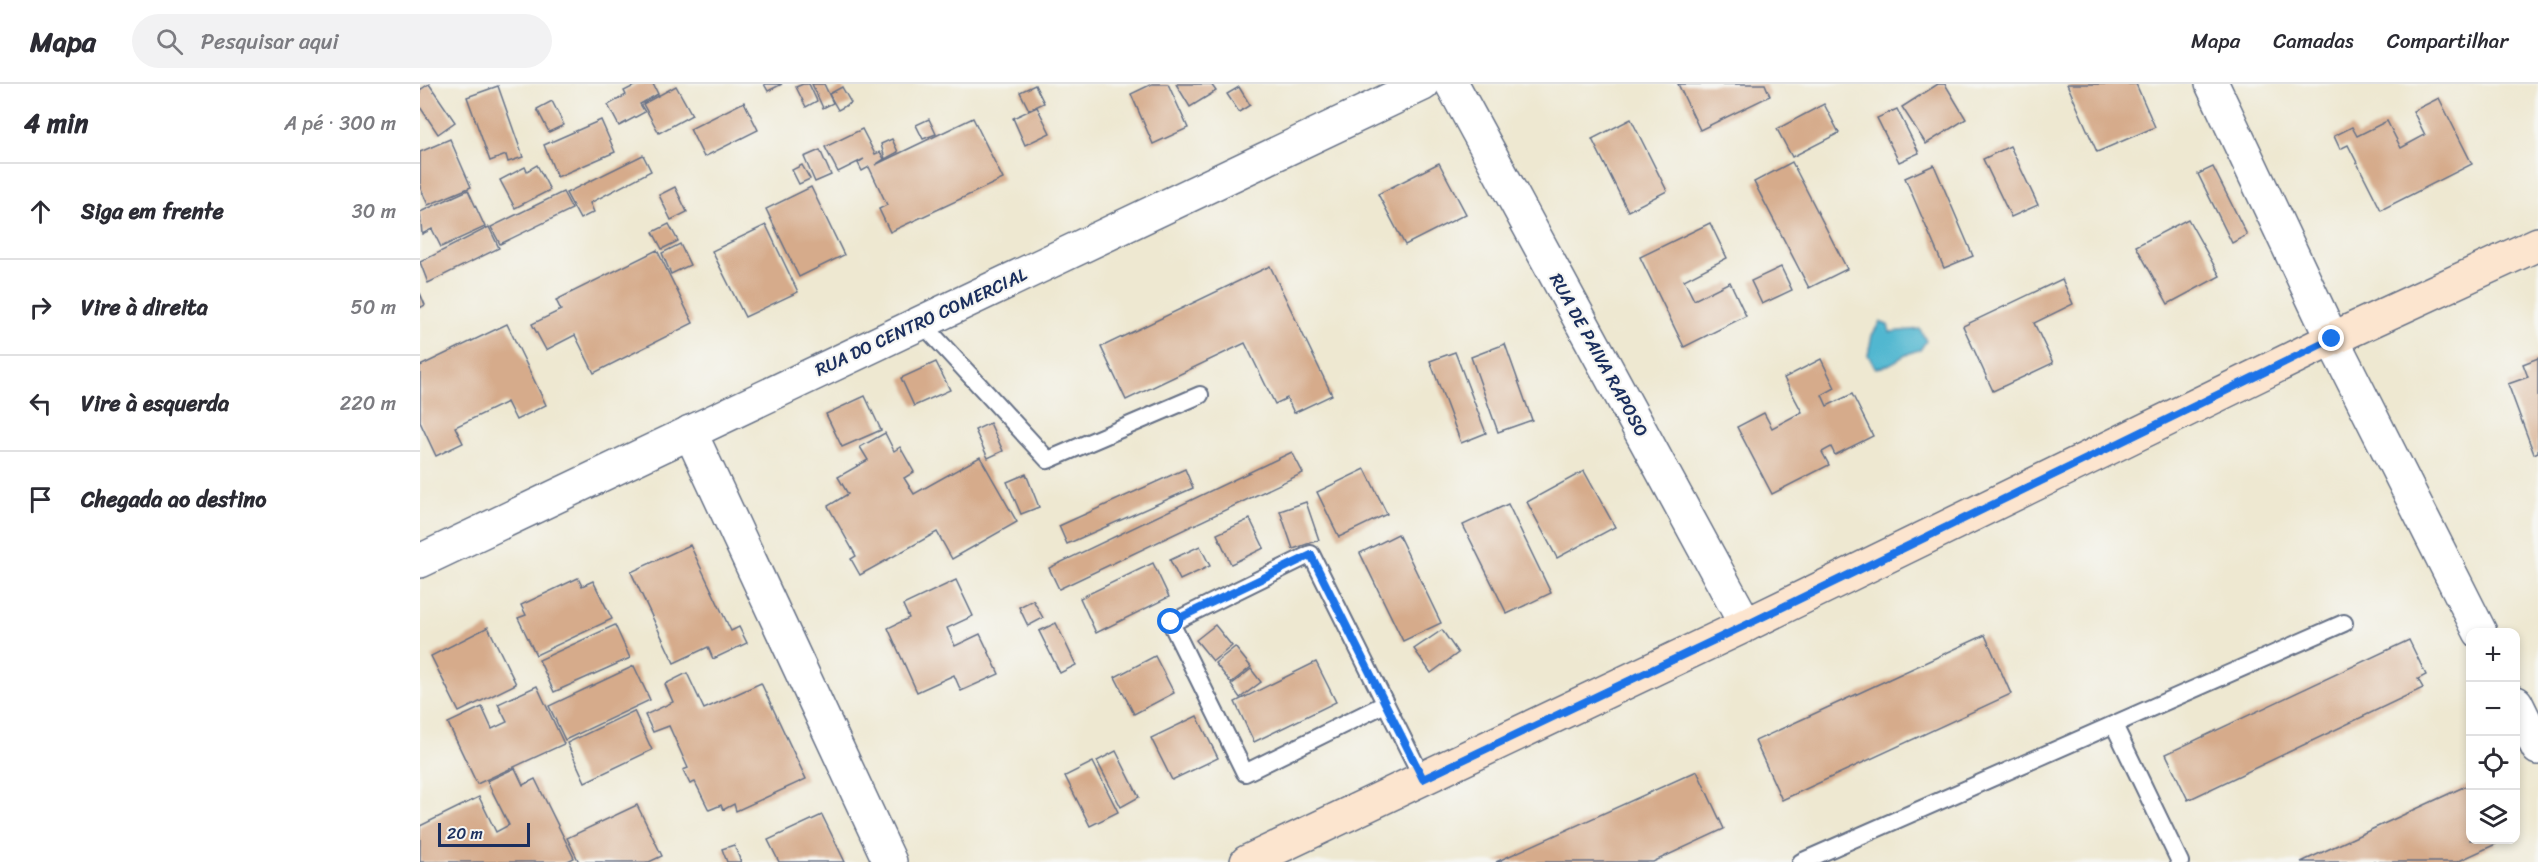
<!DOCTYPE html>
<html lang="pt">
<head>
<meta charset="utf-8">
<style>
  :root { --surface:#fff; --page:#f2f2f3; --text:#2b2b33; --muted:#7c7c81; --line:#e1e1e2 }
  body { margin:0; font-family:Sriracha,sans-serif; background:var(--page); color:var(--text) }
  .controls { position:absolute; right:18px; bottom:18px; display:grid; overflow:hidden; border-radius:12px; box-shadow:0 3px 9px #0003 }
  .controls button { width:54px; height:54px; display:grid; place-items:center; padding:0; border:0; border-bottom:2px solid var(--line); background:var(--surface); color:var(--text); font:30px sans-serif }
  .scale { position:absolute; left:18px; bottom:15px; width:92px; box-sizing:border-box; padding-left:6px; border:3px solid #1b2f5e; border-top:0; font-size:16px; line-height:21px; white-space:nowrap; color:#1b2f5e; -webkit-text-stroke:4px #f6f6f2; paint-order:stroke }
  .stop { position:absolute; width:18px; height:18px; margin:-14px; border:4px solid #1a73e8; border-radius:50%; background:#fff }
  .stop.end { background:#1a73e8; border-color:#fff; box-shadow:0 2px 6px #0008 }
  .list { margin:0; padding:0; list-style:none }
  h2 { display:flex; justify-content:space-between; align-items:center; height:78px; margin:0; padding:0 24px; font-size:26px }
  h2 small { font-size:20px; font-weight:400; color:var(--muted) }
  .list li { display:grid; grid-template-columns:39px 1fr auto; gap:18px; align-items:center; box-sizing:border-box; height:96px; padding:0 24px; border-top:2px solid var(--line) }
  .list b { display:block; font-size:22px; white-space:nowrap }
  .list em { font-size:20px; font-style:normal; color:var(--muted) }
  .icon { flex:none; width:33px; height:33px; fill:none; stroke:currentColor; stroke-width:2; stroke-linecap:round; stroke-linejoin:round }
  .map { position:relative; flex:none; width:2118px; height:778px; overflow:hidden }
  header { display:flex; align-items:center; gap:36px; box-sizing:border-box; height:84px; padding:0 30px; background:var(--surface); border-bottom:2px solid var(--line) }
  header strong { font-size:28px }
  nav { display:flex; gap:33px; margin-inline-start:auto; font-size:21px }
  .search { width:420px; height:54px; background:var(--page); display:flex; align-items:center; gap:15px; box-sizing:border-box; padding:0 21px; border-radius:33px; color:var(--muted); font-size:22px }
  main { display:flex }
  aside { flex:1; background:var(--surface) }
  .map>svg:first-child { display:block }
  .water { fill:#51b7d0; stroke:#367397; stroke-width:1.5 }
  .building { fill:#d6ab8b }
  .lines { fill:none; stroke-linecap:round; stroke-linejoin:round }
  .lane-casing { stroke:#657086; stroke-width:20 }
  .street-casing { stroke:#657086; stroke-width:36 }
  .secondary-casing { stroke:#657086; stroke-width:36 }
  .lane { stroke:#fff; stroke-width:16 }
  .street { stroke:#fff; stroke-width:33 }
  .secondary { stroke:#fce5cf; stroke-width:33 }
  .route { stroke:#1a73e8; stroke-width:8 }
  .labels { text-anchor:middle; stroke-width:4.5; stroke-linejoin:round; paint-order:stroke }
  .street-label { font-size:18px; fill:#1b2f5e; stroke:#f6f6f2 }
</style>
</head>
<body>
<header>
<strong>Mapa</strong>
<div class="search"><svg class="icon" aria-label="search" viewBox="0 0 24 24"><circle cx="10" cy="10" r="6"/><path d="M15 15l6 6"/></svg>Pesquisar aqui</div>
<nav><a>Mapa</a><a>Camadas</a><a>Compartilhar</a></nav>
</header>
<main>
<aside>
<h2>4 min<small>A pé · 300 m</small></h2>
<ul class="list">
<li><svg class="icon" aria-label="ahead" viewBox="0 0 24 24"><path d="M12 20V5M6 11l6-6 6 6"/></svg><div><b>Siga em frente</b></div><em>30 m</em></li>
<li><svg class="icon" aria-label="right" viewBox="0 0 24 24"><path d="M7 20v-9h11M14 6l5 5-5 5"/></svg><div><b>Vire à direita</b></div><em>50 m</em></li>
<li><svg class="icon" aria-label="left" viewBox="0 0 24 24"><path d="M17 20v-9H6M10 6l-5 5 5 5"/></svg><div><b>Vire à esquerda</b></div><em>220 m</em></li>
<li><svg class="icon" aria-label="arrive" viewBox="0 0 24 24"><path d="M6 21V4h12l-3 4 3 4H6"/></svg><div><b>Chegada ao destino</b></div></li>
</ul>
</aside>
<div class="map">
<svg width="2118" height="778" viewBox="0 0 2118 778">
  <rect width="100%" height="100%" fill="#f6f6f2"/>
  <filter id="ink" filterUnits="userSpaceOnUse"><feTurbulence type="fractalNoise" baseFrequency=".0167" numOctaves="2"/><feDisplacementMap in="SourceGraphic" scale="12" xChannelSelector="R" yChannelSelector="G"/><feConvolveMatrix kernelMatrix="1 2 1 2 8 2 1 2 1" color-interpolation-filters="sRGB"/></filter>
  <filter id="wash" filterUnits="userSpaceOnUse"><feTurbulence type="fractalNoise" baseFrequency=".008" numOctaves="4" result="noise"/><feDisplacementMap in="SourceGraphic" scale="24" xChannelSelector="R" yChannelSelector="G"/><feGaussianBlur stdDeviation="1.35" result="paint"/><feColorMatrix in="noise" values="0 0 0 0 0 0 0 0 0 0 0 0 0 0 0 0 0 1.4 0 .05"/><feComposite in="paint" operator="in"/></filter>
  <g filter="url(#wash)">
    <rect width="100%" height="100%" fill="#eee8d1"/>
    <path class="water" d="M1460,238L1468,241L1470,248L1500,245L1506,257L1500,266C1481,269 1474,283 1455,284L1448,271L1452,251Z"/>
    <g id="blocks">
      <g class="building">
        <path d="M9,0L35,38L18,50L0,23V6Z"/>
        <path d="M218,0H233L238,10L220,20L225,28L199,42L188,21L206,11L204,7Z"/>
        <path d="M344,0H362L348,7Z"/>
        <path d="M383,0H389L397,17L386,23L376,3Z"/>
        <path d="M392,0H404L413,19L403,24Z"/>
        <path d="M732,0H748L768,44L733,60L711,10Z"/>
        <path d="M756,0H791L796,7L770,23Z"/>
        <path d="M1258,0H1345L1350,12L1280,46Z"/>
        <path d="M1518,0H1525L1546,35L1506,60L1482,23Z"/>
        <path d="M1647,0H1716L1735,43L1677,68Z"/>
        <path d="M615,1L624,19L609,26L600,8Z"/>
        <path d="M78,2L103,73L88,78L86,71L70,77L47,13Z"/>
        <path d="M256,2L272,31L239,49L223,20Z"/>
        <path d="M422,3L431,19L418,26L409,10Z"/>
        <path d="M819,3L830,21L819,28L807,10Z"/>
        <path d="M2019,14L2052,80L1961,126L1928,61L1920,65L1914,52L1932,43L1937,52L1967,37L1981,64L2005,51L1993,27Z"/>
        <path d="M132,17L144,41L129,48L117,25Z"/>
        <path d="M324,18L338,46L284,73L270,45Z"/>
        <path d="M1404,20L1419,49L1372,73L1357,45Z"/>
        <path d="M617,23L630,49L605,61L593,34Z"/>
        <path d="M1477,25L1499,69L1479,78L1457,34Z"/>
        <path d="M553,34L583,95L470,148L459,125L467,121L449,83L442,87L438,79L444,75L418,88L405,63L442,45L455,70L460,68L464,75L455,81Z"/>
        <path d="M509,35L516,50L503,55L496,41Z"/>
        <path d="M1211,35L1247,107L1208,127L1172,55Z"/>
        <path d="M181,36L195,68L137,93L124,61Z"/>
        <path d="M30,55L51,103L8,121L0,103V68Z"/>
        <path d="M472,55L478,68L465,75L461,60Z"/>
        <path d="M1590,62L1618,121L1591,133L1563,75Z"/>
        <path d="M400,66L411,91L395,98L384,73Z"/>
        <path d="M223,71L231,87L170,119L174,128L160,135L146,109Z"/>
        <path d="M1372,78L1427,185L1389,204L1334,98Z"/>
        <path d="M1019,79L1046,130L985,161L958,110Z"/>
        <path d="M117,81L130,106L95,124L80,96L105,83L107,87Z"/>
        <path d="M382,81L390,95L379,100L372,86Z"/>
        <path d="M1514,81L1553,172L1524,184L1485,94Z"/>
        <path d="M1793,83L1827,151L1812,159L1778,90Z"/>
        <path d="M255,103L267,128L251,136L239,111Z"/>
        <path d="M391,103L424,171L379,193L346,125Z"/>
        <path d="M48,106L65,143L21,163L12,145L2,150L0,128Z"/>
        <path d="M143,108L152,125L80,160L71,143Z"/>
        <path d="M1768,135L1800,192L1748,220L1716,162Z"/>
        <path d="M1290,139L1307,174L1264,196L1274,216L1310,198L1326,232L1264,263L1220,173Z"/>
        <path d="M249,140L258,157L242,165L233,148Z"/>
        <path d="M346,141L378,208L325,233L292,167Z"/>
        <path d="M69,143L79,164L8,199L0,178Z"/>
        <path d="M260,160L270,181L251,190L242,169Z"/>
        <path d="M237,166L273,239L174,289L155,251L126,266L112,240L141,226L136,216Z"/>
        <path d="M850,182L912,311L874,329L867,314L855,320L825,259L706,316L681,263Z"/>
        <path d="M1361,183L1372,206L1342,220L1331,197Z"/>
        <path d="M1642,195L1653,220L1614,239L1633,279L1573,307L1543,242Z"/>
        <path d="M0,209L5,221L0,224Z"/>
        <path d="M87,240L126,321L96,336L87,318L35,343L43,359L16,372L0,338V282Z"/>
        <path d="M1085,260L1112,336L1078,348L1051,273Z"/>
        <path d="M1035,268L1066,349L1041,359L1010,277Z"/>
        <path d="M2118,274V368L2114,370L2088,300L2108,293L2103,280Z"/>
        <path d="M1401,275L1415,304L1402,311L1407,322L1432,310L1453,352L1415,371L1411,363L1402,368L1409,381L1352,410L1317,343L1344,329L1352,344L1382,328L1364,294Z"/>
        <path d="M516,278L530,306L494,322L481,294Z"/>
        <path d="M445,312L461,346L422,363L406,330Z"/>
        <path d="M570,339L583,367L568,374L555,346Z"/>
        <path d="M465,349L474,367L480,363L494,388L484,394L494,410L560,373L597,438L532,475L517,448L440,491L431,475L436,472L408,422L428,410L418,393L448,376L440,363Z"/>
        <path d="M872,368L883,389L639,505L629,484Z"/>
        <path d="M765,385L773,404L647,460L639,442Z"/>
        <path d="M945,385L967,430L919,453L897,408Z"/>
        <path d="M1164,387L1195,443L1137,474L1107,418Z"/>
        <path d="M606,390L619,423L601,430L587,398Z"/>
        <path d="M886,418L899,456L873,465L860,427Z"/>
        <path d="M1088,420L1131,509L1087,530L1043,441Z"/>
        <path d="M830,435L844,464L811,480L797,450Z"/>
        <path d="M978,450L1021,539L983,557L940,469Z"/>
        <path d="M270,461L311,547L319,543L327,559L293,575L288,563L254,579L211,488Z"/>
        <path d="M780,462L790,482L760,496L750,476Z"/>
        <path d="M733,479L749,513L676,549L660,514Z"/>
        <path d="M158,494L162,502L173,497L192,535L116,571L98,534L106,531L101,521Z"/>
        <path d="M536,496L553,532L527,544L535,562L560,550L579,590L541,607L534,591L497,608L468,544L489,534L483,521Z"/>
        <path d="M613,516L623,534L608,542L599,523Z"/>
        <path d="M636,539L656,581L640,589L619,547Z"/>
        <path d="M195,541L210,574L134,608L119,576Z"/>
        <path d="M795,541L812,562L793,577L776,556Z"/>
        <path d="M68,543L96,600L39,628L11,572Z"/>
        <path d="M1022,546L1038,569L1011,589L994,565Z"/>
        <path d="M1565,551L1591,610L1362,716L1335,657Z"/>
        <path d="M1989,556L2006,591L1998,595L2003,604L1768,716L1746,670Z"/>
        <path d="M815,563L831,583L811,599L795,579Z"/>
        <path d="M735,572L754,609L714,630L695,593Z"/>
        <path d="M896,578L916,618L834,658L815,618Z"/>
        <path d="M214,582L230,616L145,656L129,622Z"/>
        <path d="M831,585L841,598L820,614L811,601Z"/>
        <path d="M267,589L284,625L341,599L386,695L316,727L314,720L303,726L301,721L289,726L275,698L270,700L263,686L268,684L249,642L233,648L225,631L253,618L245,600Z"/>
        <path d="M117,602L144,660L57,700L28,639L62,623L72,645L87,638L78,620Z"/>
        <path d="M214,627L232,666L165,698L147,659Z"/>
        <path d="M777,632L798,674L752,696L731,654Z"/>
        <path d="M696,667L719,713L701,723L677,677Z"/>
        <path d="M673,678L698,728L670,742L645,692Z"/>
        <path d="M95,684L103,701L115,695L154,774L146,778H0V742L59,713L76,748L89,741L67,697Z"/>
        <path d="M1277,687L1304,745L1233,778H1076Z"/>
        <path d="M2048,701L2050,756H2074L2076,760L2037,778H1881Z"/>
        <path d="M217,721L242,772L229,778H159L147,754Z"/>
        <path d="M402,731L425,778H359L348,756Z"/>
        <path d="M314,761L321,778H307L302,765Z"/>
      </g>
    </g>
  </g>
  <g filter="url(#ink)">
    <use href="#blocks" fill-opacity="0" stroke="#657086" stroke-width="1.5"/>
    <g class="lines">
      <defs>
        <g id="lane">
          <path d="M501,238L628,376L780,311"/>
          <path d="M965,620L825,689L751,539L891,470L1003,695"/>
          <path d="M1694,641L1760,778"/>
          <path d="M1381,778L1924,539"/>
        </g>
        <g id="street">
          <path d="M1032,0L1326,541"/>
          <path d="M1792,0L1912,255L2060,548"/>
          <path d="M270,348L470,778"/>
          <path d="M0,477L1003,0"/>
          <path d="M2096,619L2118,664"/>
        </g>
        <path id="secondary" d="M827,778L1326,541L1912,255L2118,160"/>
      </defs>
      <use href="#lane" class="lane-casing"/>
      <use href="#street" class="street-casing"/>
      <use href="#secondary" class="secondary-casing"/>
      <use href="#lane" class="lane"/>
      <use href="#street" class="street"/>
      <use href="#secondary" class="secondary"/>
    </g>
  </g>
  <g class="lines" filter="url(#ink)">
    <path class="route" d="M751,538L891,471L1003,695L1326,541L1912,255"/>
  </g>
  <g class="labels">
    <g class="street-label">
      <text transform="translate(501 238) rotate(-25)" y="6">RUA DO CENTRO COMERCIAL</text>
      <text transform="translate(1179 271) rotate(61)" y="6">RUA DE PAIVA RAPOSO</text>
    </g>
  </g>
</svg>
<div class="controls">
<button>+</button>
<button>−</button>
<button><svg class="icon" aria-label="locate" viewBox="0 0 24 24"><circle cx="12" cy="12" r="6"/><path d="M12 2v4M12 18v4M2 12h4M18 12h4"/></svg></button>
<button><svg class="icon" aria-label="layers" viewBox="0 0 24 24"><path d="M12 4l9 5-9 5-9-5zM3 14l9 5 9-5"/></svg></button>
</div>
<div class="scale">20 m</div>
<div class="stop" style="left:751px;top:538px"></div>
<div class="stop end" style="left:1912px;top:255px"></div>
</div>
</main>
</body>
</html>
